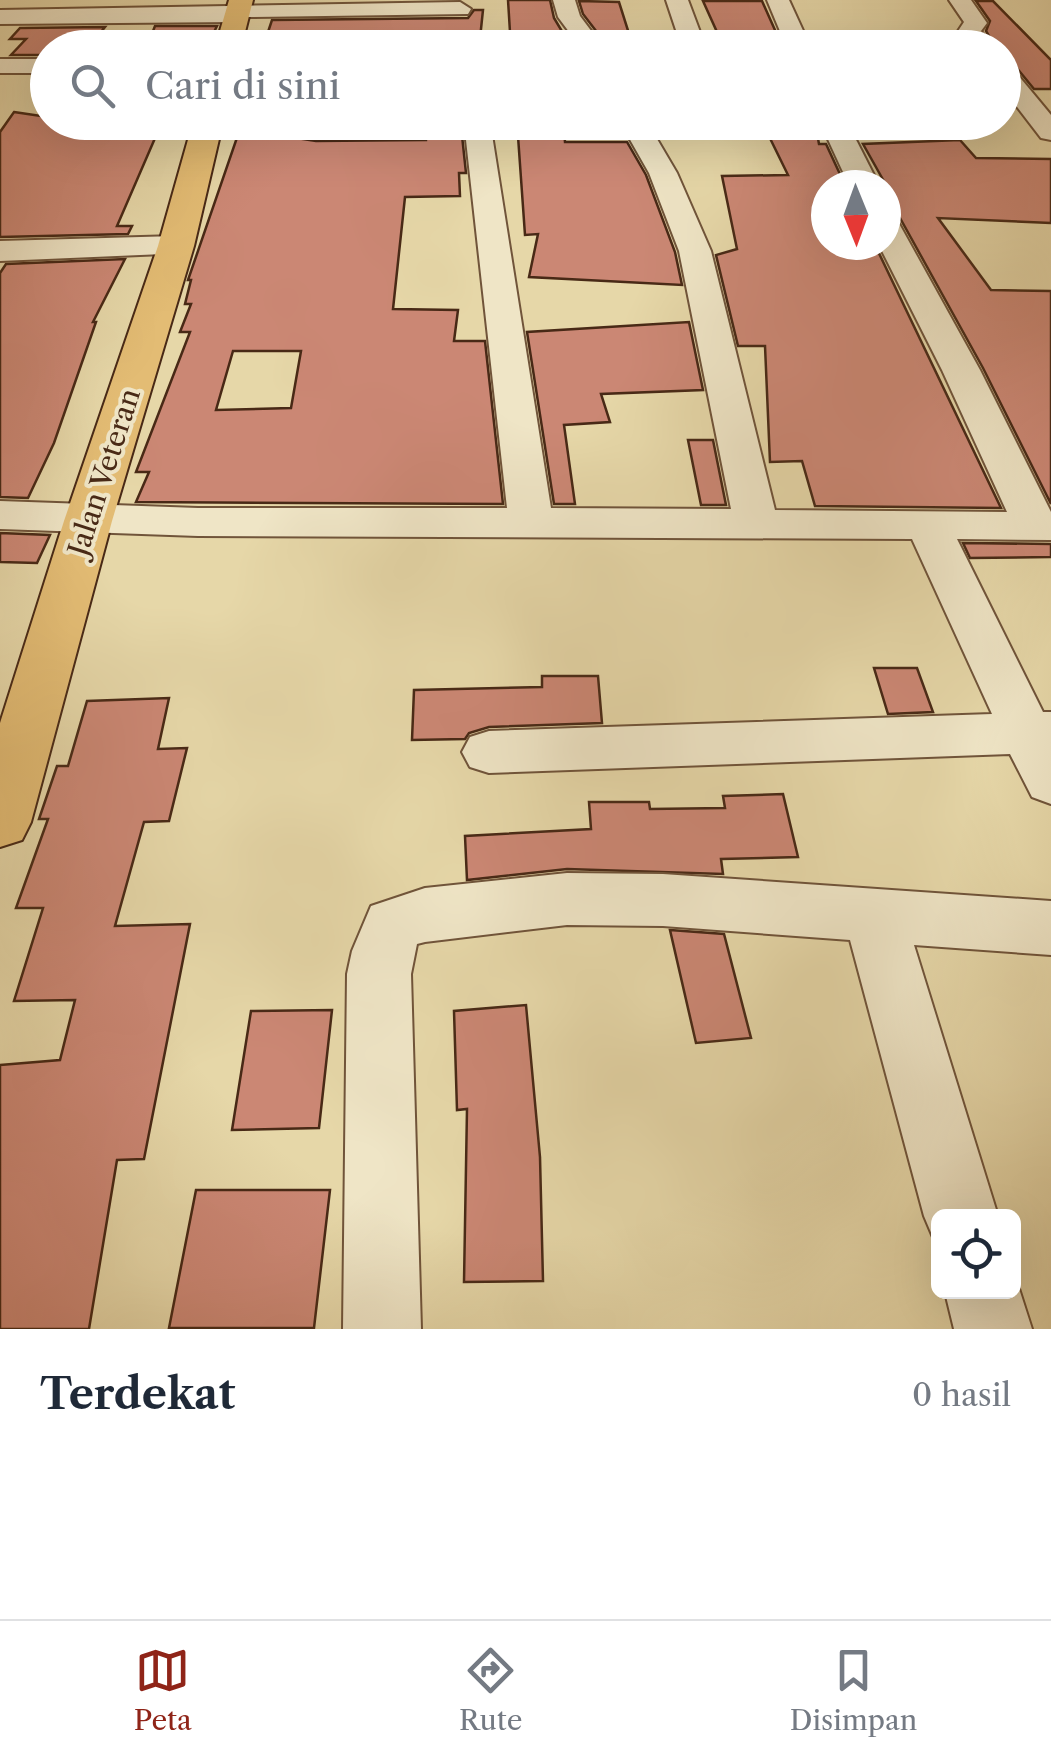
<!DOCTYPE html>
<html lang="id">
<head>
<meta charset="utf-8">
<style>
  :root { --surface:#fff; --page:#f2f2f3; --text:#1f2937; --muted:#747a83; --line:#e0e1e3; --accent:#8f2418 }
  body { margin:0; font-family:"Libre Caslon Text",serif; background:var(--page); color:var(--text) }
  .controls { position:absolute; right:30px; bottom:30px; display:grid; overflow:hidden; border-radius:15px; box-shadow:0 10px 40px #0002 }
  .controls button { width:90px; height:90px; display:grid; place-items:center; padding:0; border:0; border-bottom:2px solid var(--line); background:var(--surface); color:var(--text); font:50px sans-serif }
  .compass { position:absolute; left:811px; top:170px; width:90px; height:90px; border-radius:50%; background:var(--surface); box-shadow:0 10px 40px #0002; rotate:179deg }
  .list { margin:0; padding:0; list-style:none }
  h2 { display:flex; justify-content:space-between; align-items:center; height:130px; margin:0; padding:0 40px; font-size:42px }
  h2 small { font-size:32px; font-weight:400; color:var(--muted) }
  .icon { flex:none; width:55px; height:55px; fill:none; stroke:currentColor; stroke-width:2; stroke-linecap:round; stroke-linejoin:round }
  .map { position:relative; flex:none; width:1051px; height:1329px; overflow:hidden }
  .search { position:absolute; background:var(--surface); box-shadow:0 10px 40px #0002; left:30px; right:30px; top:30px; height:110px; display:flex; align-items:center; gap:25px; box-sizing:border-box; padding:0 35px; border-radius:55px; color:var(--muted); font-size:38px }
  .sheet { height:290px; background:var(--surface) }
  nav { display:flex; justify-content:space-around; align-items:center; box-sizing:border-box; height:140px; border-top:2px solid var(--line); background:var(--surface); font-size:28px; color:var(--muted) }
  nav a { display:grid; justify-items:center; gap:5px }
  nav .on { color:var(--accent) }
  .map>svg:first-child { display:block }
  .building { fill:#cb8774; stroke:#482916; stroke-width:2.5; fill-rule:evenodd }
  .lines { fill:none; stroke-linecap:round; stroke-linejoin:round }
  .minor-casing { stroke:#70543a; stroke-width:4 }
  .major-casing { stroke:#482916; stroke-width:4 }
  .minor { fill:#efe5c6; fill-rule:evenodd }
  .major { fill:#e3bc74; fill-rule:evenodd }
  .labels { text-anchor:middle; stroke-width:8; stroke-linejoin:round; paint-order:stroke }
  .street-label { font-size:28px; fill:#482916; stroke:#efe5c6 }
</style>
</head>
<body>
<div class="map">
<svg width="1051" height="1329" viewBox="0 0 1051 1329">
  <rect width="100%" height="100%" fill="#e6d7a8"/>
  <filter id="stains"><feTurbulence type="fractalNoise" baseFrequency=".002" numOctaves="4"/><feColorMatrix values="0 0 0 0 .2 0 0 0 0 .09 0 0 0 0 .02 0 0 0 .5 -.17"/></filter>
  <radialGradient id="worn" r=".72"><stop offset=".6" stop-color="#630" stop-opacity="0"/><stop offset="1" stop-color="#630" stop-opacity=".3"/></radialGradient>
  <g class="building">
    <path d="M508,0H550L554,18L572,48H511Z"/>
    <path d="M579,1L619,2L631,40H603L583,14Z"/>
    <path d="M703,1H762L783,48L722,43Z"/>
    <path d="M976,1H993L1051,60V89H1034L1016,67L1006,64L1004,48H996L986,31L990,21Z"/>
    <path d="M474,10H483L479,48L263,47L272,20L468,18Z"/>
    <path d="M155,26H217L209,42L148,44Z"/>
    <path d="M105,27L88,48H48V55H11L26,39H10L20,28Z"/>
    <path d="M14,112L48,117L47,122H162L117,226H132L128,234L0,237V132Z"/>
    <path d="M300,122L296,138L316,141L426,140L427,126H461L466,173H459L460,196L405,197L393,309L458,310L454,341H485L503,504L136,502L149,472H136L190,332H180L191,304H185L191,280H188L242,123ZM233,351H301L291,408L216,410Z"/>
    <path d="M517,122H545L546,131L564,130L565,142H627L646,175L675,252L682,285L529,277L538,234L525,235Z"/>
    <path d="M762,122H815L819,144H826L845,185H826V245H875L1001,508L815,506L802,461L770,462L765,346H738L716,255L737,249L722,176L788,175Z"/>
    <path d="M960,140L976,158L1051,159V223L938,218L991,290L1051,291V504L983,368L900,218L886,214V185L863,144Z"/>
    <path d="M125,259L93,322H96L54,443L28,498L0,497V273L6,264Z"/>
    <path d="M689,322L703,390L601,394L610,422L564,425L575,504H554L527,332Z"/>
    <path d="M688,440H713L726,505H701Z"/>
    <path d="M0,533L50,535L37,563L0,562Z"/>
    <path d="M963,543L1051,544V557L970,558Z"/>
    <path d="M874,668H917L933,712L888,714Z"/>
    <path d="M542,676H598L602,723L489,727L469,733L465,739L412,740L414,690L542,687Z"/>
    <path d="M169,698L158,749L187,748L169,821L144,822L115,926L190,924L144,1159L117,1160L89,1329H0V1065L60,1060L75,1000L14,1001L43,908H16L48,819H39L57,766H68L87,701Z"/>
    <path d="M783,794L798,857L721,859L723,874L567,869L467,880L465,836L591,829L589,802H649L650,809L725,808L723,796Z"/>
    <path d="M670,930L724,934L751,1038L696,1043Z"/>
    <path d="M526,1005L540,1157L543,1281L464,1282L467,1109L457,1110L454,1011Z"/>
    <path d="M332,1010L319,1128L232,1130L251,1011Z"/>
    <path d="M196,1190H330L314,1328H169Z"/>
  </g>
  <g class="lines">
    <defs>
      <g id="minor">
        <path d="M553,0H575L580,16L604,48H581L558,17Z"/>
        <path d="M666,0H688L706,48H682Z"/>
        <path d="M767,0H789L811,48H787Z"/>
        <path d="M949,0H971L987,23L981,31L993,48H970L958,31L964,22Z"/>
        <path d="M460,2L471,9L468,14L247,17L237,22L0,24V10Z"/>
        <rect x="0" y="59" width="48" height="14"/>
        <path d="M1004,67L1013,69L1051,115V140L1041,138L1004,90Z"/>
        <path d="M464,122H490L551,508L731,509L679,251L649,173L620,122H647L677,173L711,251L775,510L1007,512L942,370L879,245H886V218L897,220L980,370L1051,512V540L957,539L1043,712H1051V804L1032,797L1010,754L489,773L470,767L462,752L470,737L489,731L992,714L912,539L198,536L0,529V501L198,508H507Z"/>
        <path d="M820,122H847L879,185H849Z"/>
        <path d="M176,236L187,239L192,246L187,253L0,261V241Z"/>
        <path d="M567,873L663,874L1051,901V955L914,945L998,1216H938V1244L935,1242L924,1216L850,940L663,926L567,925L425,942L417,944L411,974L421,1329H343L347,974L352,951L371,906L425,888Z"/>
        <path d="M1014,1273L1032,1329H954L945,1292H1014Z"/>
      </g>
      <g id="major">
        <path d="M229,0H253L241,48H215Z"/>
        <path d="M193,122H223L194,246L112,521L31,822L22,840L0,847V723L64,521L158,246Z"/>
      </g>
    </defs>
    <use href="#minor" class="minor-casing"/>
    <use href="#major" class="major-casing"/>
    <use href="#minor" class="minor"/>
    <use href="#major" class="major"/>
  </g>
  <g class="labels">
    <g class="street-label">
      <text transform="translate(104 472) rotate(-72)" y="10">Jalan Veteran</text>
    </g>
  </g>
  <rect width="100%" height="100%" filter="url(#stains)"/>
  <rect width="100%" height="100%" fill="url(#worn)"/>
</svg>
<div class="controls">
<button><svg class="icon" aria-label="locate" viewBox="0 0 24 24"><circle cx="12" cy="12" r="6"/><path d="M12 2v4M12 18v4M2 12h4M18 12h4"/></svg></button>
</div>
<svg class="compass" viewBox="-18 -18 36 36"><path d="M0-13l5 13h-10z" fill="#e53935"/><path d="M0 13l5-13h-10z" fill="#747a83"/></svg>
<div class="search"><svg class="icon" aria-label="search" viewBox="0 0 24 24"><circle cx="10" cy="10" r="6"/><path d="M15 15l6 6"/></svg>Cari di sini</div>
</div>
<section class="sheet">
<h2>Terdekat<small>0 hasil</small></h2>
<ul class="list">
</ul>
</section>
<nav>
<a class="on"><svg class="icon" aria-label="map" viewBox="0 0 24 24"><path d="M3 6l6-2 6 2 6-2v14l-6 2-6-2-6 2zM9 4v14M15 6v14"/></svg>Peta</a>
<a><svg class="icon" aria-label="directions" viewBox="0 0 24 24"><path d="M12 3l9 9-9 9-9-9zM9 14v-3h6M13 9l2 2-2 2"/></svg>Rute</a>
<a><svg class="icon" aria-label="saved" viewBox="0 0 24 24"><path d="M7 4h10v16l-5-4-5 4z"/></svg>Disimpan</a>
</nav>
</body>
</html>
